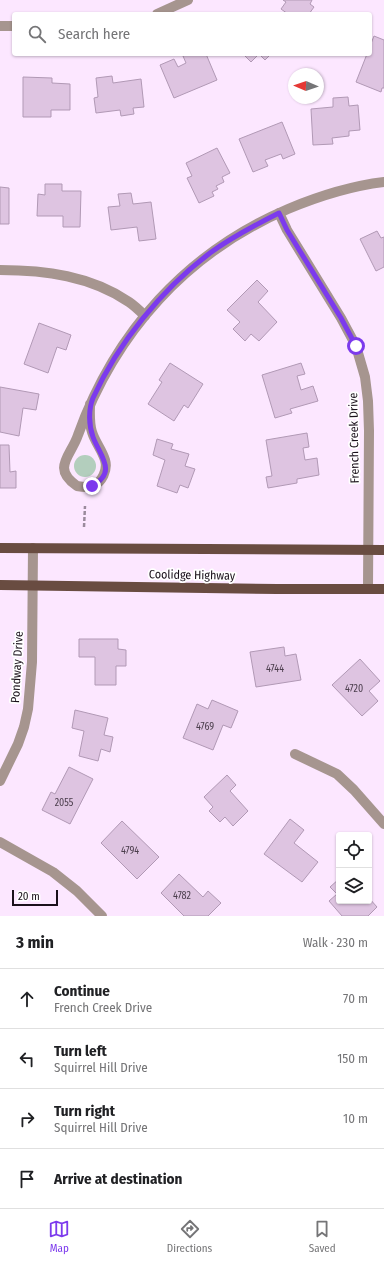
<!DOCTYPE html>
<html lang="en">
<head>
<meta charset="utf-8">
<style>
  :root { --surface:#fff; --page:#f2f2f2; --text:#202124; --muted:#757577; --line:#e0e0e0; --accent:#7c3aed }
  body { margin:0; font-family:"Fira Sans Condensed",sans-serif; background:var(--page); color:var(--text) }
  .controls { position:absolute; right:12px; bottom:12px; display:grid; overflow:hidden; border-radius:4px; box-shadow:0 1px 3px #0004 }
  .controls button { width:36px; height:36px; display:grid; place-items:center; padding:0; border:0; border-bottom:1px solid var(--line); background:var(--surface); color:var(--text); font:20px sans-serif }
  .compass { position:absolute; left:288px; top:68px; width:36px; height:36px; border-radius:50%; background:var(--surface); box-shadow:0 1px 3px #0004; rotate:272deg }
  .scale { position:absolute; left:12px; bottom:10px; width:46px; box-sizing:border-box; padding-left:4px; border:2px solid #1a111b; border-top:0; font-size:11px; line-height:14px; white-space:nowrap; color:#1a111b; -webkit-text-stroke:3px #fff; paint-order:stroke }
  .stop { position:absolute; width:12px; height:12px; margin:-9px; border:3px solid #7c3aed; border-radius:50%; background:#fff }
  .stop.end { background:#7c3aed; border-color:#fff; box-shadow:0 1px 4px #0008 }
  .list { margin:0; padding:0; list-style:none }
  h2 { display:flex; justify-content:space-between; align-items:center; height:52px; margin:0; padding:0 16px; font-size:17px }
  h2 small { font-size:13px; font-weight:400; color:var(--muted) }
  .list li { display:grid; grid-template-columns:26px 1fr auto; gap:12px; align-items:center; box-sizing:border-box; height:60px; padding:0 16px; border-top:1px solid var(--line) }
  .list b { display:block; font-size:15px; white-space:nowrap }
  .list p { margin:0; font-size:13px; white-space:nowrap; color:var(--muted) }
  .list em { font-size:13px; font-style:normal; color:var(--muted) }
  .icon { flex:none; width:22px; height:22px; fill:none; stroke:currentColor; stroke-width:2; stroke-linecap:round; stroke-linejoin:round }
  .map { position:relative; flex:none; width:384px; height:916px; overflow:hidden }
  .search { position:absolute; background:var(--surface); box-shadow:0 1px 3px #0004; left:12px; right:12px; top:12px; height:44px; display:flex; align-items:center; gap:10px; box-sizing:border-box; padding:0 14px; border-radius:4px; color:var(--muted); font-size:15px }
  .sheet { height:292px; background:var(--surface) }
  nav { display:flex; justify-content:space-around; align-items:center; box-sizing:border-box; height:56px; border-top:1px solid var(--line); background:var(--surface); font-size:11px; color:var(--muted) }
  nav a { display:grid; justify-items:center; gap:2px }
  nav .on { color:var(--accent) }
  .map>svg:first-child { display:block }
  .green { fill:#b3cebd }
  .building { fill:#dec4e1; stroke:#b199b5 }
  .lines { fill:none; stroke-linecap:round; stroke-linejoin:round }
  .path { stroke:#9a8a9c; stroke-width:2.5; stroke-dasharray:4 2; stroke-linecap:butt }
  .minor { stroke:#a6958f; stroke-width:10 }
  .major { stroke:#694c41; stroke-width:10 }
  .route { stroke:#7c3aed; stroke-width:5 }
  .labels { text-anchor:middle; stroke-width:3.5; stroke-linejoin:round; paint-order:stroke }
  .number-label { font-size:10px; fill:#4b3e4c }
  .street-label { font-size:12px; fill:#1a111b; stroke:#fff }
</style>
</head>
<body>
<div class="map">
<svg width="384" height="916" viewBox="0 0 384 916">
  <rect width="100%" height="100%" fill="#fce7ff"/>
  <circle class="green" cx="85" cy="466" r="11"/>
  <g class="building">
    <path d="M283,0H312L310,4L314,7L309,14H288L281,9L286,2Z"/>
    <path d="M374,36L384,40V88H382L381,92L356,82L367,54H370V46Z"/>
    <path d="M188,54H206L217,80L174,98L160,65L174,59L178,67L186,63L183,56Z"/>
    <path d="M243,54H271L265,60L259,54L251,62Z"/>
    <path d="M112,76L113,83L141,79L144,107L133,108L134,114L121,116L120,110L96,113L94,98L98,97L96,78Z"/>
    <path d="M23,77L52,78V83L70,84V110H51V117H23Z"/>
    <path d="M348,97L349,106L358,105L360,130L349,131V136L332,138L333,144L313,145L311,109L333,107V98Z"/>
    <path d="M282,122L295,154L283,159L281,154L265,160L268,166L253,172L239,139Z"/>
    <path d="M217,148L230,173L222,177L224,182L216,186L218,189L212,192L214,196L199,203L187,178L192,176L186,163Z"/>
    <path d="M45,184H62V191H81L80,227H63V216H37L38,194L45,195Z"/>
    <path d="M0,187L9,188V224H0Z"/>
    <path d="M131,193L133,204L151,202L156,239L139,241L137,227L111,230L108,207L120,206L118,194Z"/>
    <path d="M377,231L381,238L384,237V267L376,271L360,239Z"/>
    <path d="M257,280L268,291L258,302L277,322L259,341L251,334L245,341L233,329L240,322L227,310Z"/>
    <path d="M39,323L71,335L66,350L57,347L48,373L24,364Z"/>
    <path d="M170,363L203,384L188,408L184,405L174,421L148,404L162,382L159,380Z"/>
    <path d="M301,363L305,374L297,376L301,390L313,386L318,401L290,409L292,413L275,418L262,375Z"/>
    <path d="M0,387L39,394L36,410L23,408L19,436L0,432Z"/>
    <path d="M307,433L309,447L303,448L305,460L317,458L319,475L297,479V483L268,488L266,477L272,476L266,440Z"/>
    <path d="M157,439L173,444L171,449L189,454L185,466L195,469L188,488L180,485L177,493L157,486L165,460L153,455Z"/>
    <path d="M0,445H9L10,472L16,471V488H0Z"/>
    <path d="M79,639H118V649L126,650V666H116V685H95V657H79Z"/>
    <path d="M284,647L285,656L296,654L301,680L256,687L250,652Z"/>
    <path d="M360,659L380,681L369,691L378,701L362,716L332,685Z"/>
    <path d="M212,700L238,711L231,728L223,725L213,750L183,738L197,704L208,709Z"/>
    <path d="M75,710L108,718L104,735L113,737L110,752L101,749L98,761L79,756L84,731L72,728Z"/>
    <path d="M69,767L93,779L70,824L42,810L51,792L55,794Z"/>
    <path d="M227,775L236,785L230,791L248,811L233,826L225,817L220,822L209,811L213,807L204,797Z"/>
    <path d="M290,819L304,830L294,843L318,862L302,882L264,854Z"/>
    <path d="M122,821L159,857L137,879L101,843Z"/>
    <path d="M179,874L203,897L208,891L221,903L208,916H184L161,893Z"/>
    <path d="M339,879V901H369V898L377,907L368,916H342L329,901L337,894L330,887Z"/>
  </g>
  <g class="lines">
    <path class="path" d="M84,527L85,506"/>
    <g class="minor">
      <path d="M157,14L188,0"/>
      <path d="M0,26H14"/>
      <path d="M279,213L287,230L341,318L356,346L365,377L368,401L369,431L368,588"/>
      <path d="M0,270C45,270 91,276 129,302C135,306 140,311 145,316"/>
      <path d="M90,404C90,413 89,423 92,432C95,442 102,450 105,460C108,470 102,482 93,486C88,488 82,487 77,486C51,468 71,456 78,435C115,332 187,252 288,209C319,196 351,186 384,182"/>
      <path d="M295,754L337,774L354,790L384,824"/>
      <path d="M0,781L18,744L24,727L28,709L32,662L33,548"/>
      <path d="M0,842L53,872L77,891L102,916"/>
    </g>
    <g class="major">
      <path d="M0,548L384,550"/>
      <path d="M0,585L277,589H384"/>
    </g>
  </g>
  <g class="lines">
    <path class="route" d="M92,486C118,472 100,456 93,437C89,426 88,410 93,398C118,343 162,289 210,253C232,237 255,225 279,213L287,230L341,318L356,346"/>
  </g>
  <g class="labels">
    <g class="number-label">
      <text x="275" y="672">4744</text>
      <text x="354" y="692">4720</text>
      <text x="205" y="730">4769</text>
      <text x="64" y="806">2055</text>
      <text x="130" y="854">4794</text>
      <text x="182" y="899">4782</text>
    </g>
    <g class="street-label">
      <text transform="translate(354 438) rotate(-91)" y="4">French Creek Drive</text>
      <text transform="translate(192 575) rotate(1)" y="4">Coolidge Highway</text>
      <text transform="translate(17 667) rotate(-87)" y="4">Pondway Drive</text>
    </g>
  </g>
</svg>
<div class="controls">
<button><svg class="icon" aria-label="locate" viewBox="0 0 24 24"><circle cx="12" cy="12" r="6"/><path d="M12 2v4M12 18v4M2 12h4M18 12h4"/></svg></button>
<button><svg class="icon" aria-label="layers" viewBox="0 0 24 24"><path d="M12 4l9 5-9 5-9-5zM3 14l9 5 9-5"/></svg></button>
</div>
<svg class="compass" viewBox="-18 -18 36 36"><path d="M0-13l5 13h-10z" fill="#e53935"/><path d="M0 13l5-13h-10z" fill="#757577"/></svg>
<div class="scale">20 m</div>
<div class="stop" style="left:356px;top:346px"></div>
<div class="stop end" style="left:92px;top:486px"></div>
<div class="search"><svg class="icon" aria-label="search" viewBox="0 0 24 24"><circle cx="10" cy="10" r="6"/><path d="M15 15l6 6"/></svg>Search here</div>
</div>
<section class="sheet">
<h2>3 min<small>Walk · 230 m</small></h2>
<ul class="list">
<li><svg class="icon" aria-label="ahead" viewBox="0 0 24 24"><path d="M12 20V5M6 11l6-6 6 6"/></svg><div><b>Continue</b><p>French Creek Drive</p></div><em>70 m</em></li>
<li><svg class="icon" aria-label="left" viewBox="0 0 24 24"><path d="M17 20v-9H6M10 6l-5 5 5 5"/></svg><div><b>Turn left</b><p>Squirrel Hill Drive</p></div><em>150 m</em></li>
<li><svg class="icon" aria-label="right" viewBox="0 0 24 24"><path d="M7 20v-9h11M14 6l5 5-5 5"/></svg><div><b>Turn right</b><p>Squirrel Hill Drive</p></div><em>10 m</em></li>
<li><svg class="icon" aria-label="arrive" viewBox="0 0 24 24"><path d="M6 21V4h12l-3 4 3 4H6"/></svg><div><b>Arrive at destination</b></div></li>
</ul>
</section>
<nav>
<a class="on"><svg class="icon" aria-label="map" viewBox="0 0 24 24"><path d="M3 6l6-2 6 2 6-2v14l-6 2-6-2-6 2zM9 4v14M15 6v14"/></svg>Map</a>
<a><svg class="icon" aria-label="directions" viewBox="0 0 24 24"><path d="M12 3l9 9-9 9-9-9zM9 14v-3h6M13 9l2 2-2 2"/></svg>Directions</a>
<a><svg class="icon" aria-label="saved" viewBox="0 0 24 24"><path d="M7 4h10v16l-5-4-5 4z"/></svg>Saved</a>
</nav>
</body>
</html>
